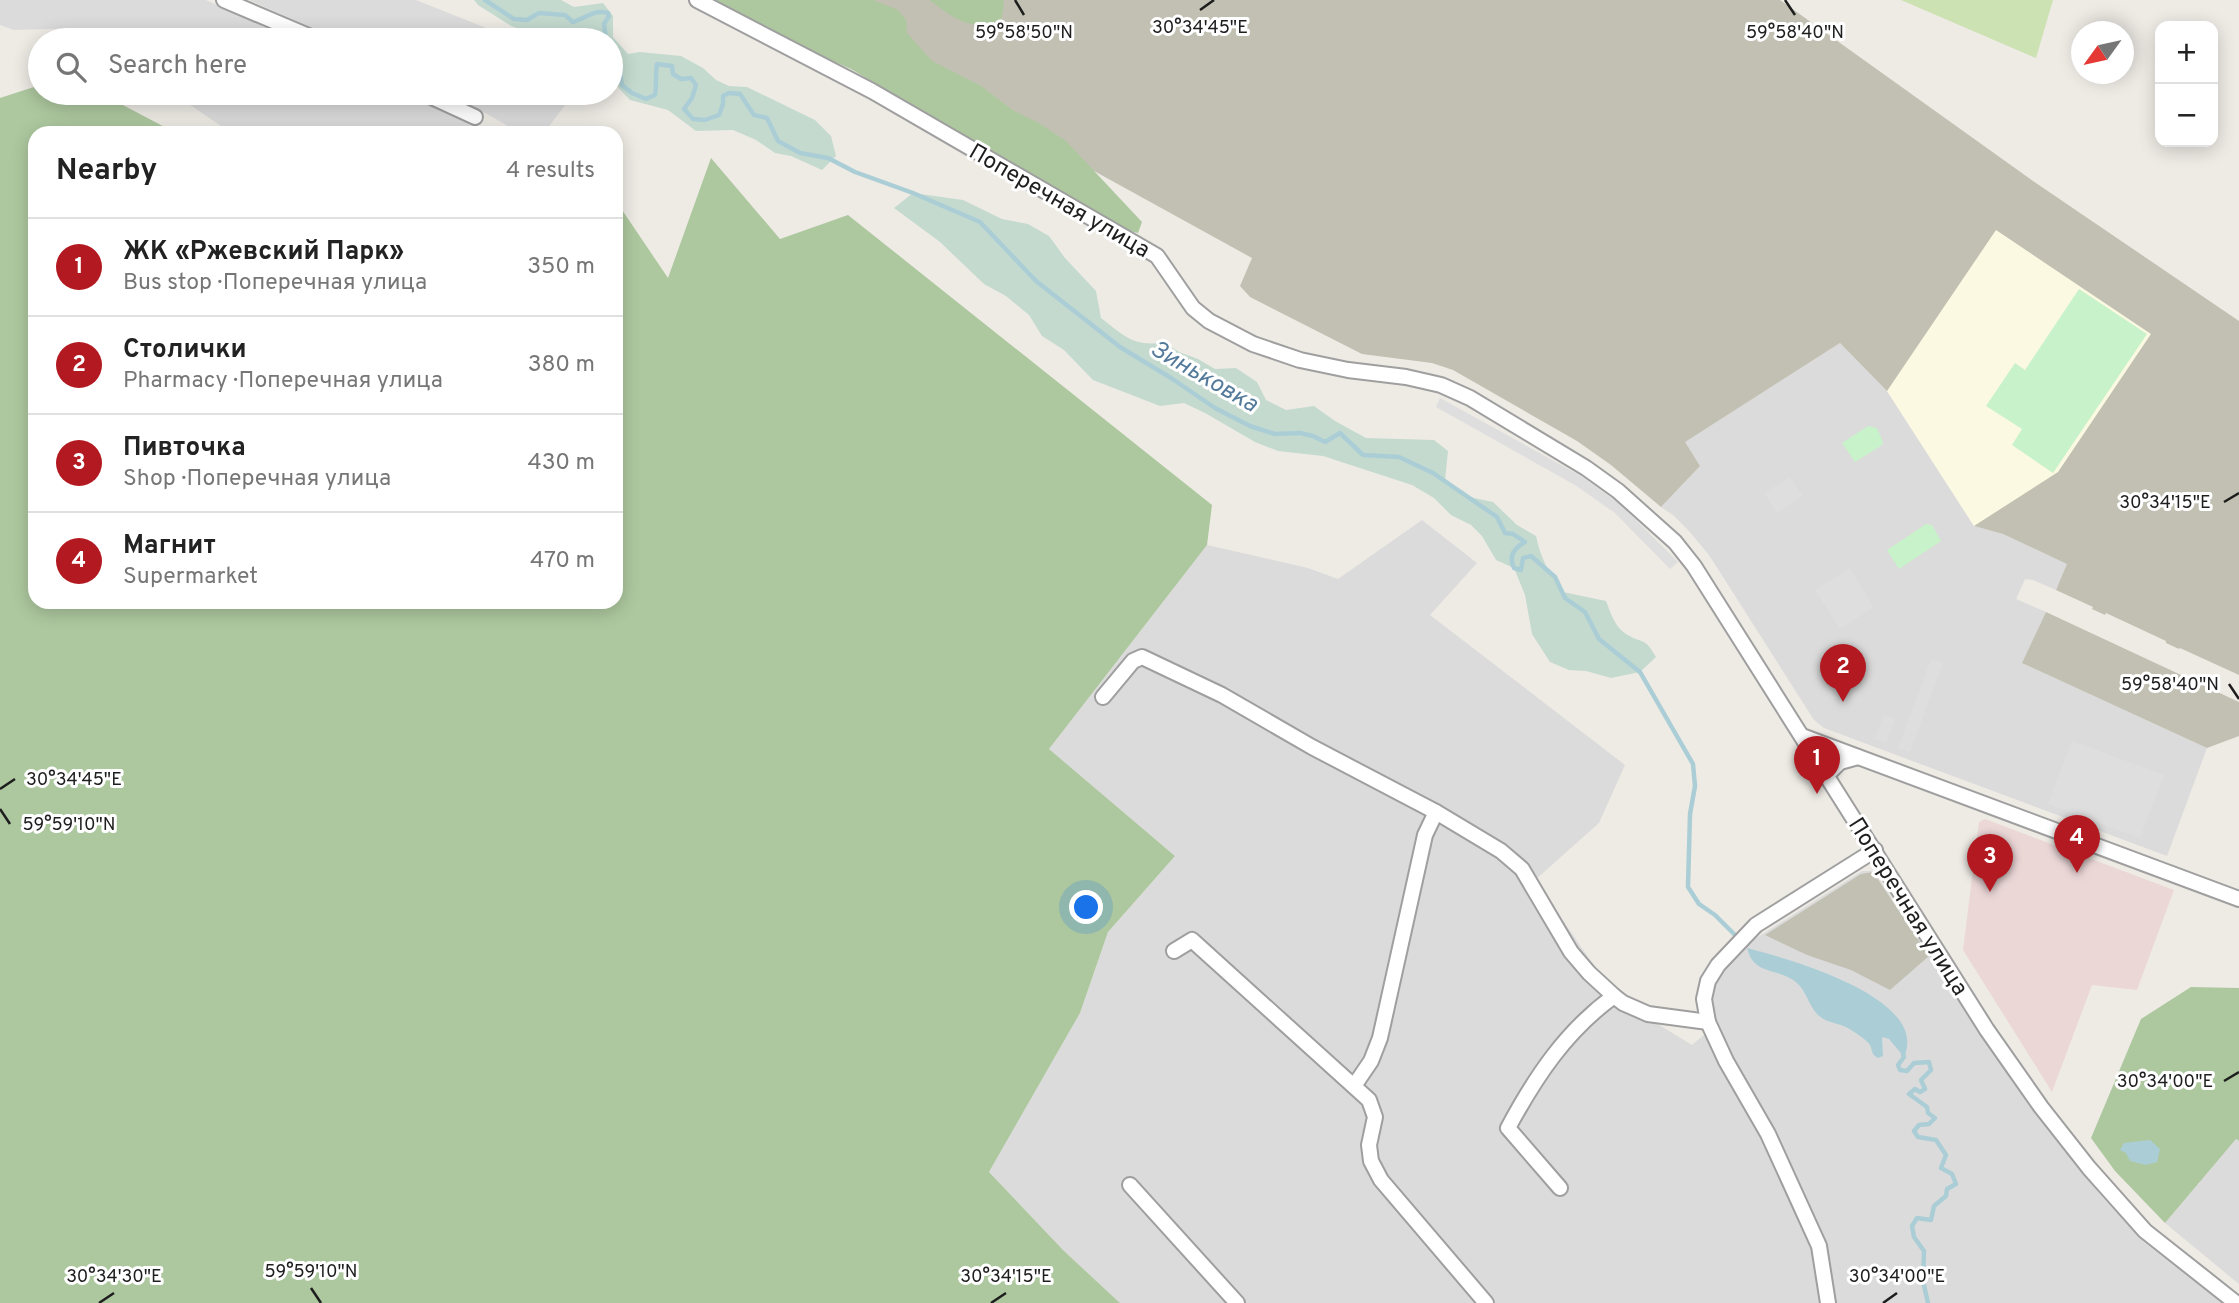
<!DOCTYPE html>
<html lang="en">
<head>
<meta charset="utf-8">
<style>
  :root { --surface:#fff; --page:#f6f6f6; --text:#222; --muted:#767676; --line:#e0e0e0; --accent:#b31921 }
  body { margin:0; font-family:Overpass,sans-serif; background:var(--page); color:var(--text) }
  .controls { position:absolute; right:21px; top:21px; display:grid; overflow:hidden; border-radius:14px; box-shadow:0 4px 18px #0003 }
  .controls button { width:63px; height:63px; display:grid; place-items:center; padding:0; border:0; border-bottom:2px solid var(--line); background:var(--surface); color:var(--text); font:35px sans-serif }
  .compass { position:absolute; left:2071px; top:21px; width:63px; height:63px; border-radius:50%; background:var(--surface); box-shadow:0 4px 18px #0003; rotate:237deg }
  .you { position:absolute; left:1087px; top:908px; width:24px; height:24px; margin:-18px; border:5px solid #fff; border-radius:50%; background:#1a73e8; box-shadow:0 0 0 10px #1a73e833 }
  .badge { display:grid; place-items:center; width:46px; height:46px; border-radius:50%; background:var(--accent); color:#fff; font-size:23px; font-weight:700 }
  .pin { position:absolute; translate:-50% -58px; filter:drop-shadow(0 2px 4px #0008) }
  .pin::after { content:''; position:absolute; top:37px; width:24px; height:21px; background:inherit; clip-path:polygon(0 0,100% 0,50% 100%) }
  .list { margin:0; padding:0; list-style:none }
  h2 { display:flex; justify-content:space-between; align-items:center; height:91px; margin:0; padding:0 28px; font-size:30px }
  h2 small { font-size:23px; font-weight:400; color:var(--muted) }
  .list li { display:grid; grid-template-columns:46px 1fr auto; gap:21px; align-items:center; box-sizing:border-box; height:98px; padding:0 28px; border-top:2px solid var(--line) }
  .list b { display:block; font-size:26px; white-space:nowrap }
  .list p { margin:0; font-size:23px; white-space:nowrap; color:var(--muted) }
  .list em { font-size:23px; font-style:normal; color:var(--muted) }
  .icon { flex:none; width:38px; height:38px; fill:none; stroke:currentColor; stroke-width:2; stroke-linecap:round; stroke-linejoin:round }
  .map { position:relative; flex:none; width:2239px; height:1303px; overflow:hidden }
  .search { position:absolute; background:var(--surface); box-shadow:0 4px 18px #0003; left:28px; top:28px; width:595px; height:77px; display:flex; align-items:center; gap:18px; box-sizing:border-box; padding:0 24px; border-radius:38px; color:var(--muted); font-size:26px }
  .panel { position:absolute; background:var(--surface); box-shadow:0 4px 18px #0003; left:28px; top:126px; width:595px; height:483px; border-radius:21px }
  .map>svg:first-child { display:block }
  .residential { fill:#dcdbdb }
  .commercial { fill:#ecd7d7 }
  .education { fill:#fbf9e1 }
  .construction { fill:#c1c0b2 }
  .grass { fill:#cce2b2 }
  .forest { fill:#adc89f }
  .wetland { fill:#c4dacf }
  .park { fill:#c8f2c9 }
  .parking { fill:#dedede }
  .water { fill:#abced6 }
  .lines { fill:none; stroke-linecap:round; stroke-linejoin:round }
  .stream { stroke:#abced6; stroke-width:4.5 }
  .street-casing { stroke:#9f9f9f; stroke-width:18 }
  .street { stroke:#fff; stroke-width:14 }
  .ticks { fill:none; stroke:#1e1e1e; stroke-width:2.5 }
  .labels { text-anchor:middle; stroke-width:6; stroke-linejoin:round; paint-order:stroke }
  .street-label { font-size:23px; fill:#1e1e1e; stroke:#fff }
  .water-label { font-size:24px; font-style:italic; fill:#547a9b; stroke:#fff }
  .ticks-label { font-size:18px; text-anchor:middle; fill:#1e1e1e; stroke:#fff; stroke-width:6; stroke-linejoin:round; paint-order:stroke }
</style>
</head>
<body>
<div class="map">
<svg width="2239" height="1303" viewBox="0 0 2239 1303">
  <rect width="100%" height="100%" fill="#eeebe5"/>
  <g class="residential">
    <path d="M0,0H206L291,40H98L81,28L14,30L0,25Z"/>
    <path d="M249,0H416L516,40H340Z"/>
    <path d="M173,93H403L486,133H231Z"/>
    <path d="M440,93H574L544,133H520L487,114Z"/>
    <path d="M1840,343L1887,391L1974,526L2003,534L2068,564L2056,590L2033,580L2025,579L2016,599L2046,612L2023,663L2207,748L2167,856L1824,728L1814,720L1709,555L1689,531L1673,515L1661,507L1700,466L1684,442Z"/>
    <path d="M1422,520L1477,563L1430,615L1625,765L1599,823L1535,880L1624,1009L1656,1023L1692,1045L1717,1024L1711,1002L1714,986L1723,968L1742,947L1862,871H1874L2029,1106L2102,1197L2144,1242L2222,1303H1120L1064,1251L989,1172L1080,1013L1108,932L1175,856L1049,749L1207,545L1308,568L1338,579Z"/>
    <path d="M2236,1139L2239,1141V1284L2165,1223Z"/>
  </g>
  <path class="commercial" d="M1985,819L2174,890L2137,990L2092,985L2052,1092L1963,950L1979,822Z"/>
  <path class="education" d="M1996,229L2151,334L2058,473L1974,526L1887,391Z"/>
  <g class="construction">
    <path d="M773,0H1780L2033,181L2239,321V675L2180,648L2179,649L2166,643V641L2106,613L2105,615L2092,609L2093,607L2056,590L2067,564L2003,534L1974,526L2058,472L2151,334L1996,230L1887,391L1840,343L1685,442L1700,466L1661,507L1611,465L1577,441L1453,370L1432,363L1362,354L1250,297L1240,286L1252,258L1036,139Z"/>
    <path d="M2046,612L2239,702V736L2207,748L2022,663Z"/>
    <path d="M1873,872L1929,956L1890,990L1851,970L1807,955L1765,935L1861,874Z"/>
  </g>
  <path class="grass" d="M1901,0H2053L2036,58Z"/>
  <g class="forest">
    <path d="M712,0H873L898,10L906,20L907,33L932,61L981,86L1014,111L1037,122L1066,141L1142,222L1138,233L1121,229L851,69L808,50Z"/>
    <path d="M929,0H1003L1004,6L1001,20C968,32 955,18 929,0Z"/>
    <path d="M40,85V93H100L176,133H35V602H616V201L668,278L711,158L780,239L848,215L1212,505L1207,545L1049,749L1175,856L1108,932L1080,1013L989,1172L1064,1251L1120,1303H0V98Z"/>
    <path d="M2191,987L2239,988V1141L2236,1139L2165,1223L2115,1171L2091,1138L2141,1019Z"/>
  </g>
  <g class="wetland">
    <path d="M474,0H561L574,7L603,3L613,16V37L628,54L640,52L681,56L703,68L716,80L729,86L747,87L815,120L831,136L836,156L822,170L791,156L775,153L756,140L733,130L696,131L668,110L630,100L611,80V40L549,39L511,26L478,5Z"/>
    <path d="M913,193L963,200L1002,219L1028,224L1049,236L1065,258L1096,291L1101,318C1123,335 1135,348 1164,342L1179,352L1198,359L1215,369L1236,368L1257,382L1266,400L1286,410L1314,406L1335,421L1366,438L1434,440L1448,451L1445,480L1469,497L1493,502L1517,525L1536,536C1541,559 1549,574 1563,592L1606,601C1611,614 1615,627 1626,634C1644,645 1644,636 1656,657L1640,672L1611,678L1586,671L1569,670L1550,662L1532,634L1525,595L1514,568L1496,560L1482,536L1471,525L1451,515L1434,498L1412,485L1323,456L1278,451L1255,442L1205,413L1184,403L1160,406L1093,380L1064,350L1042,336L1029,315L1006,296L984,284L940,242L894,208Z"/>
  </g>
  <g class="park">
    <path d="M2079,289L2147,334L2053,473L2012,445L2022,429L1986,406L2015,363L2025,370Z"/>
    <path d="M1868,426L1877,428L1883,442L1881,446L1855,462L1842,443Z"/>
    <path d="M1926,524L1932,525L1941,541L1899,569L1887,550Z"/>
  </g>
  <g class="parking">
    <path d="M1440,398L1581,476L1621,505L1678,562L1670,569L1615,513L1575,485L1436,407Z"/>
    <path d="M1790,477L1803,496L1777,513L1764,493Z"/>
    <path d="M1850,568L1874,607L1840,629L1815,590Z"/>
    <path d="M1931,659L1943,663L1910,752L1898,748Z"/>
    <path d="M1884,715L1895,719L1886,743L1875,739Z"/>
    <path d="M2072,741L2164,775L2140,838L2048,804Z"/>
  </g>
  <g class="water">
    <path d="M1747,948C1785,958 1931,997 1904,1057L1889,1039L1882,1037L1883,1056L1878,1058C1871,1054 1873,1052 1870,1045C1866,1039 1854,1032 1848,1028C1839,1023 1826,1023 1818,1015C1808,1005 1806,988 1793,980C1773,967 1754,975 1747,948Z"/>
    <path d="M2150,1140L2160,1149L2157,1162L2146,1165L2130,1161L2126,1153L2120,1150L2124,1143Z"/>
  </g>
  <g class="lines">
    <g class="stream">
      <path d="M485,0L514,19L527,20L539,13L565,15L573,22C586,18 594,9 608,13L609,16L604,24L606,40"/>
      <path d="M611,49C621,60 619,71 622,85L632,93L646,99L655,95C657,84 655,75 657,64L672,66L673,74L681,79L691,78L696,85L692,98L684,109L693,119L705,120L719,115L723,104V96L729,93L740,94L754,115L767,118L778,141L800,153L828,158L855,172L913,193L980,222L1036,281L1120,347L1171,378L1215,408L1250,426L1275,434L1300,433L1313,436L1325,442L1340,433L1363,455L1399,457L1433,473L1497,517L1505,533L1513,534L1525,542C1514,548 1508,556 1514,568L1521,570L1523,558L1531,556L1555,577L1565,598L1585,612L1599,639L1640,672L1693,764L1695,786L1690,814L1688,887L1699,904L1715,915L1736,936"/>
      <path d="M1903,1054L1904,1057L1898,1065L1900,1070L1907,1071L1914,1063L1929,1062L1931,1070L1921,1080L1925,1089L1920,1092L1915,1089L1909,1094L1927,1107L1928,1113L1935,1118L1929,1124L1919,1125L1914,1131L1918,1137L1936,1140L1946,1155L1941,1168L1952,1174L1956,1184L1947,1189L1946,1196L1934,1206L1931,1220L1917,1218L1912,1226L1914,1237L1924,1251L1923,1281L1928,1303"/>
    </g>
    <defs>
      <g id="street">
        <path d="M224,0L318,40"/>
        <path d="M697,0L872,91L1157,256L1193,308L1209,321L1253,344L1300,360L1348,370L1406,377L1441,385L1470,398L1586,468L1618,491L1675,542L1694,566L1987,1030L2041,1107L2089,1168L2145,1231L2236,1303"/>
        <path d="M423,93L475,117"/>
        <path d="M1103,697L1133,661L1142,657L1222,695L1312,747L1436,812L1501,851L1522,869L1571,952L1589,973L1614,996L1623,1003L1648,1014L1708,1022"/>
        <path d="M1802,736L2239,899"/>
        <path d="M1827,775L1840,762L1858,757"/>
        <path d="M1174,951L1192,940L1369,1100L1375,1117L1369,1145L1371,1161L1381,1180L1486,1303"/>
        <path d="M1354,1086L1371,1061L1380,1038L1425,835L1436,812"/>
        <path d="M1130,1185L1237,1303"/>
        <path d="M1560,1188L1508,1128C1536,1076 1566,1031 1614,996"/>
        <path d="M1828,1303L1819,1246L1768,1134L1726,1061L1708,1022L1704,999L1708,981L1718,965L1756,925L1875,850"/>
      </g>
    </defs>
    <use href="#street" class="street-casing"/>
    <use href="#street" class="street"/>
  </g>
  <path class="ticks" d="M1015,0L1024,15M1785,0L1795,15M1200,10L1214,0M2224,502L2239,493M2229,684L2239,699M0,789L15,779M0,809L10,824M2224,1081L2239,1072M311,1288L321,1303M99,1303L114,1293M991,1303L1006,1293M1883,1303L1897,1293"/>
  <g class="labels">
    <g class="street-label">
      <text transform="translate(1060 200) rotate(30)" y="8">Поперечная улица</text>
      <text transform="translate(1909 906) rotate(58)" y="8">Поперечная улица</text>
    </g>
    <g class="water-label">
      <text transform="translate(1205 376) rotate(30)" y="8">Зиньковка</text>
    </g>
  </g>
  <g class="ticks-label">
    <text x="1200" y="33">30°34'45"E</text>
    <text x="1024" y="38">59°58'50"N</text>
    <text x="1795" y="38">59°58'40"N</text>
    <text x="2165" y="508">30°34'15"E</text>
    <text x="2170" y="690">59°58'40"N</text>
    <text x="74" y="785">30°34'45"E</text>
    <text x="69" y="830">59°59'10"N</text>
    <text x="2165" y="1087">30°34'00"E</text>
    <text x="311" y="1277">59°59'10"N</text>
    <text x="114" y="1282">30°34'30"E</text>
    <text x="1006" y="1282">30°34'15"E</text>
    <text x="1897" y="1282">30°34'00"E</text>
  </g>
</svg>
<div class="controls">
<button>+</button>
<button>−</button>
</div>
<svg class="compass" viewBox="-18 -18 36 36"><path d="M0-13l5 13h-10z" fill="#e53935"/><path d="M0 13l5-13h-10z" fill="#767676"/></svg>
<div class="you"></div>
<div class="pin badge" style="left:1817px;top:794px">1</div>
<div class="pin badge" style="left:1843px;top:702px">2</div>
<div class="pin badge" style="left:1990px;top:892px">3</div>
<div class="pin badge" style="left:2077px;top:873px">4</div>
<div class="search"><svg class="icon" aria-label="search" viewBox="0 0 24 24"><circle cx="10" cy="10" r="6"/><path d="M15 15l6 6"/></svg>Search here</div>
<section class="panel">
<h2>Nearby<small>4 results</small></h2>
<ul class="list">
<li><span class="badge">1</span><div><b>ЖК «Ржевский Парк»</b><p>Bus stop · Поперечная улица</p></div><em>350 m</em></li>
<li><span class="badge">2</span><div><b>Столички</b><p>Pharmacy · Поперечная улица</p></div><em>380 m</em></li>
<li><span class="badge">3</span><div><b>Пивточка</b><p>Shop · Поперечная улица</p></div><em>430 m</em></li>
<li><span class="badge">4</span><div><b>Магнит</b><p>Supermarket</p></div><em>470 m</em></li>
</ul>
</section>
</div>
</body>
</html>
